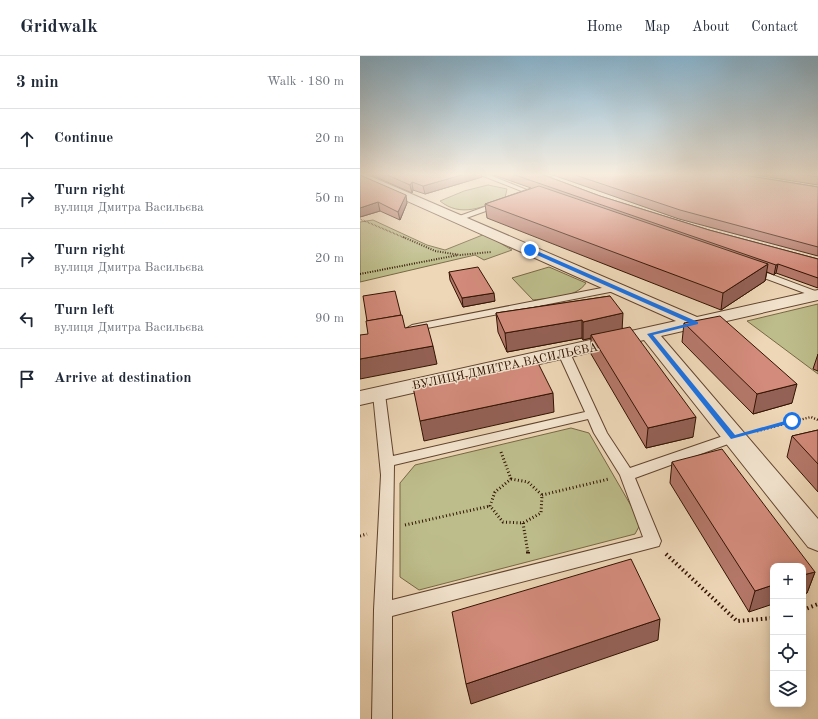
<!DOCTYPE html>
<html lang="en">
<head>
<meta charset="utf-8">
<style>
  :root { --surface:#fff; --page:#f6f6f7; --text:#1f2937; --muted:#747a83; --line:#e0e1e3 }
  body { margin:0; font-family:"Old Standard TT",serif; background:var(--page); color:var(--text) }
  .controls { position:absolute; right:12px; bottom:12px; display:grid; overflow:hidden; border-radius:8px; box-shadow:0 2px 10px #0003 }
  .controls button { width:36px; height:36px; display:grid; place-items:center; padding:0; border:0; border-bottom:1px solid var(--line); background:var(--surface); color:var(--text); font:20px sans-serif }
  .stop { position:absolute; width:12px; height:12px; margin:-9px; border:3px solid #1a73e8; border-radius:50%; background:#fff }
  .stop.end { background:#1a73e8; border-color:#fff; box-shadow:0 1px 4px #0008 }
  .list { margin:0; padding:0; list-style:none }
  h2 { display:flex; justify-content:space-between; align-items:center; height:52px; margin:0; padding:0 16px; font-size:17px }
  h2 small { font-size:13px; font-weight:400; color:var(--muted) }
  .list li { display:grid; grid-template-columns:26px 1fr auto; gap:12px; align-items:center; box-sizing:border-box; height:60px; padding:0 16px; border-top:1px solid var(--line) }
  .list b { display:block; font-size:15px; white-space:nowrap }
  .list p { margin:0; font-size:13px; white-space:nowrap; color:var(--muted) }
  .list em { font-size:13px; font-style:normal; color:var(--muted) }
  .icon { flex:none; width:22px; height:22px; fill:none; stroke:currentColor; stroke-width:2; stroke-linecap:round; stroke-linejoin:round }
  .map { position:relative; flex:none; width:458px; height:663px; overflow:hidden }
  header { display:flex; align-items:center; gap:24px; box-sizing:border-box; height:56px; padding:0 20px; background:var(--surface); border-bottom:1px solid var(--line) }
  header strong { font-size:19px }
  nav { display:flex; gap:22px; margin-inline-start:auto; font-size:14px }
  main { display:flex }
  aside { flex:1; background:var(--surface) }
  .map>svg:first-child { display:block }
  .green { fill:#bdbd8b; stroke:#786846 }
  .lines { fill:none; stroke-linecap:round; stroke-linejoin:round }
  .lane-casing { stroke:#61442f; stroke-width:2 }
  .street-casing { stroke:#61442f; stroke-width:2 }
  .path-far4 { stroke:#321302; stroke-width:1.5; stroke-dasharray:0.5 1; stroke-linecap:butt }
  .path-far3 { stroke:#321302; stroke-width:2; stroke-dasharray:1 1.5; stroke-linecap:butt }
  .path-far2 { stroke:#321302; stroke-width:2.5; stroke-dasharray:1 2; stroke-linecap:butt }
  .path-far1 { stroke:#321302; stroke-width:3; stroke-dasharray:1 2.5; stroke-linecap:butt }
  .path { stroke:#321302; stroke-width:4; stroke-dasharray:1.5 3; stroke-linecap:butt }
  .lane { fill:#f4e5d0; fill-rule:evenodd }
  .street { fill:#f4e5d0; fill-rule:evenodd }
  .wall { fill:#b5786a; stroke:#321302 }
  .shaded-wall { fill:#946156; stroke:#321302 }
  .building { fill:#d38b7b; stroke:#321302 }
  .route { fill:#1a73e8 }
  .labels { text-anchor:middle; stroke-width:3; stroke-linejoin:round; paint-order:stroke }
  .street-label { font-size:12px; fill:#321302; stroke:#f4e5d0 }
</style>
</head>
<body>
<header>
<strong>Gridwalk</strong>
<nav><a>Home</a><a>Map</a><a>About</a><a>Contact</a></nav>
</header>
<main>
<aside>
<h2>3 min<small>Walk · 180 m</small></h2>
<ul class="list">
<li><svg class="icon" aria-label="ahead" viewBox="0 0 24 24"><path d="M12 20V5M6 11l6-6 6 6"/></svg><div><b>Continue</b></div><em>20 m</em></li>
<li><svg class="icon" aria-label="right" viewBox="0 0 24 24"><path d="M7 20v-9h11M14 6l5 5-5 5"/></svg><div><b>Turn right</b><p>вулиця Дмитра Васильєва</p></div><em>50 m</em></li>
<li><svg class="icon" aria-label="right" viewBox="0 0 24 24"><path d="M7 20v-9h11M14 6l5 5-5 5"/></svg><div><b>Turn right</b><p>вулиця Дмитра Васильєва</p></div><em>20 m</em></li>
<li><svg class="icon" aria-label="left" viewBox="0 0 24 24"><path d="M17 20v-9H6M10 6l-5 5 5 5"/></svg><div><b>Turn left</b><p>вулиця Дмитра Васильєва</p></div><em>90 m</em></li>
<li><svg class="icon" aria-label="arrive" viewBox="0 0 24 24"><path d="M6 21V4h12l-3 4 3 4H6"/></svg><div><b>Arrive at destination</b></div></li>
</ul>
</aside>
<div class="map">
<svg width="458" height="663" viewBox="0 0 458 663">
  <rect width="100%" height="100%" fill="#eed7b7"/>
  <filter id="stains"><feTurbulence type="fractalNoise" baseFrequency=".005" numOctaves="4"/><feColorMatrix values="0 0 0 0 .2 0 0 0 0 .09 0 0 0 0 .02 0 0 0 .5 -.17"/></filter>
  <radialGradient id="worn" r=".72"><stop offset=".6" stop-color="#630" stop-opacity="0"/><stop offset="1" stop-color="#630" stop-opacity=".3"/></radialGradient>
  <g class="green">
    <path d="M128,129L147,133L145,142C123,151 101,162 80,145L104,135Z"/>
    <path d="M13,164L67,189L85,194L125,178L152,194L124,204L115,199L0,226V166Z"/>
    <path d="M189,211L226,227C216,242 190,242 173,244L152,222Z"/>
    <path d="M458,248V318L387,265Z"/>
    <path d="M211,372L229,377L281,467L275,478L59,534L40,521V427L55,409Z"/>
  </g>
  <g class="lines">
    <defs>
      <g id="lane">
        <path d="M118,118H127L182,140L177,141Z"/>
        <path d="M138,146L145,148L101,164L94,162Z"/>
        <path d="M391,211L458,236V242L388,216L387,214Z"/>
        <path d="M257,229L262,232L260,234L52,275L47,272L52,269Z"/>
        <path d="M204,294L210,297L247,377L270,412L369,378H379L381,381L379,384L275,422L301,485L299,490L32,560V663H12L14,554L21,419L13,338L19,334L25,338L33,400L225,356L198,297ZM228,363L234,377L260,419L283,481L32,544L34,409Z"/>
      </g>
      <g id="street">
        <path d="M0,118H5L337,261L458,234V244L301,280L458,463V495L448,491L284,284L0,349V335L316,265L0,124Z"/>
        <path d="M176,118H193L191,120L180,123L176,122L174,120Z"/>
      </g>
    </defs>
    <use href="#lane" class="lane-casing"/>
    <use href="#street" class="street-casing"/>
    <path class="path-far4" d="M0,163L45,182"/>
    <g class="path-far3">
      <path d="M43,181L75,195L100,199L131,196"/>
      <path d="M0,218L98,199"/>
    </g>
    <path class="path-far2" d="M431,366L451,361L458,364"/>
    <g class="path-far1">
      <path d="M397,375L434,365"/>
      <path d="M141,396L151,423"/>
      <path d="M151,423L168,426L182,439L181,457L163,467L143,466L130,450L135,436Z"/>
      <path d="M182,439L249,423"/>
      <path d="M163,467L168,497"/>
      <path d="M45,469L130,450"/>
      <path d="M0,480L7,478"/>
    </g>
    <g class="path">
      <path d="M168,496V498"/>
      <path d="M306,498L377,565L413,562"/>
      <path d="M443,554L458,548"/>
    </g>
    <use href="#lane" class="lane"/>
    <use href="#street" class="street"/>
  </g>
  <g class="wall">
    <path d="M9,118H121L122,121L65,138L53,134L52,137Z"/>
    <path d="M131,118H181L240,140L349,174L458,203V232L416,217L414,219L407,216L405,225L361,254L127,162L125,148L171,132Z"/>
    <path d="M190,118H377L458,131V200L319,163Z"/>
    <path d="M389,118H458V129Z"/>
    <path d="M0,119L47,147L40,164L20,155L0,161Z"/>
    <path d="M89,216L135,245L103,251L90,224Z"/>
    <path d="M250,240L262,272L333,381L286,392L231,298V282L223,284L222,282L147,296L138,276L136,257Z"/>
    <path d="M324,267L432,347L393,358L322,286Z"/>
    <path d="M458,298V315L453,313Z"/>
    <path d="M458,374V436L427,401L432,380Z"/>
    <path d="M312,406L455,516L447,537L443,538V510L389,556L310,427Z"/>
  </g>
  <g class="shaded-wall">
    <path d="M105,118H121L122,121L65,138L63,130Z"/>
    <path d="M52,126L53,134L52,137L50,129Z"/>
    <path d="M46,139L47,147L40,164L38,156Z"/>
    <path d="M18,146L20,155L0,161V152Z"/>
    <path d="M408,208L405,225L361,254L363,237Z"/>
    <path d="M418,208L416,217L414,219L416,209Z"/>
    <path d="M134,237L135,245L103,251L102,242Z"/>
    <path d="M263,257L262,275L231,279V282L223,284V266Z"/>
    <path d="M222,264V282L147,296L145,277Z"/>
    <path d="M73,290L77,308L0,323V303Z"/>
    <path d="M437,328L432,347L393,358L397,338Z"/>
    <path d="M193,337L194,356L64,385L60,365Z"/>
    <path d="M336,361L333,381L286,392L288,372Z"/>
    <path d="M455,516L447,537L443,538V519Z"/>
    <path d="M413,529V548L389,556L395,535Z"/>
    <path d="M300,563L298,584L111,648L106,628Z"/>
  </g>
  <g class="building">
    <path d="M25,118H105L63,130L52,126L50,129Z"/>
    <path d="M152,118H181L240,140L349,174L458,203V222L418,208L416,209Z"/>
    <path d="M212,118H377L458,131V191L320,154Z"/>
    <path d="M440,118H458V121Z"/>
    <path d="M0,119L46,139L38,156L18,146L0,152Z"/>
    <path d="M179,130L408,208L363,237L125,148Z"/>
    <path d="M118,211L134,237L102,242L89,216Z"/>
    <path d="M35,235L41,259L7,265L3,240Z"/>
    <path d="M250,240L263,257L223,266L222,264L145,277L136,257Z"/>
    <path d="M42,259L45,272L67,268L73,290L0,303V279L8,278L6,265Z"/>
    <path d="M360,260L437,328L397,338L324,267Z"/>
    <path d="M270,271L336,361L288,372L231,279Z"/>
    <path d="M178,307L193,337L60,365L53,331Z"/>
    <path d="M458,374V408L432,380Z"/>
    <path d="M362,393L455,516L443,519V510H413V529L395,535L312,406Z"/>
    <path d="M271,503L300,563L106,628L92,556Z"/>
  </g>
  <linearGradient id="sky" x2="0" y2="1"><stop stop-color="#88b6d2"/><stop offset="0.56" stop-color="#f7eddf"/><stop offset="1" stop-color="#f7eddf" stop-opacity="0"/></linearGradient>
  <rect width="458" height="211" fill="url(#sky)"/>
  <path class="route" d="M170,192L338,266V268L293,279L375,379L432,363H435V366L371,383L287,278L330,267L168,195Z"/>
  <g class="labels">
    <g class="street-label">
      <text transform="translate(145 310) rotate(-12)" y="4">ВУЛИЦЯ ДМИТРА ВАСИЛЬЄВА</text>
    </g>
  </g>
  <rect width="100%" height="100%" filter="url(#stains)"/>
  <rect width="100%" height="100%" fill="url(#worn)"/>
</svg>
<div class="controls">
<button>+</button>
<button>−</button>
<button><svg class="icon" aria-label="locate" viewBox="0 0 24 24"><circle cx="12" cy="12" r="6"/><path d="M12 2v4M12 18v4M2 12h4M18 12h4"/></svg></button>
<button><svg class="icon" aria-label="layers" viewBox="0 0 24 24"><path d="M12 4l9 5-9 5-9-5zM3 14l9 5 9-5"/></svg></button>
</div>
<div class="stop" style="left:432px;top:365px"></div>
<div class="stop end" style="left:170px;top:194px"></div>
</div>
</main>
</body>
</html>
